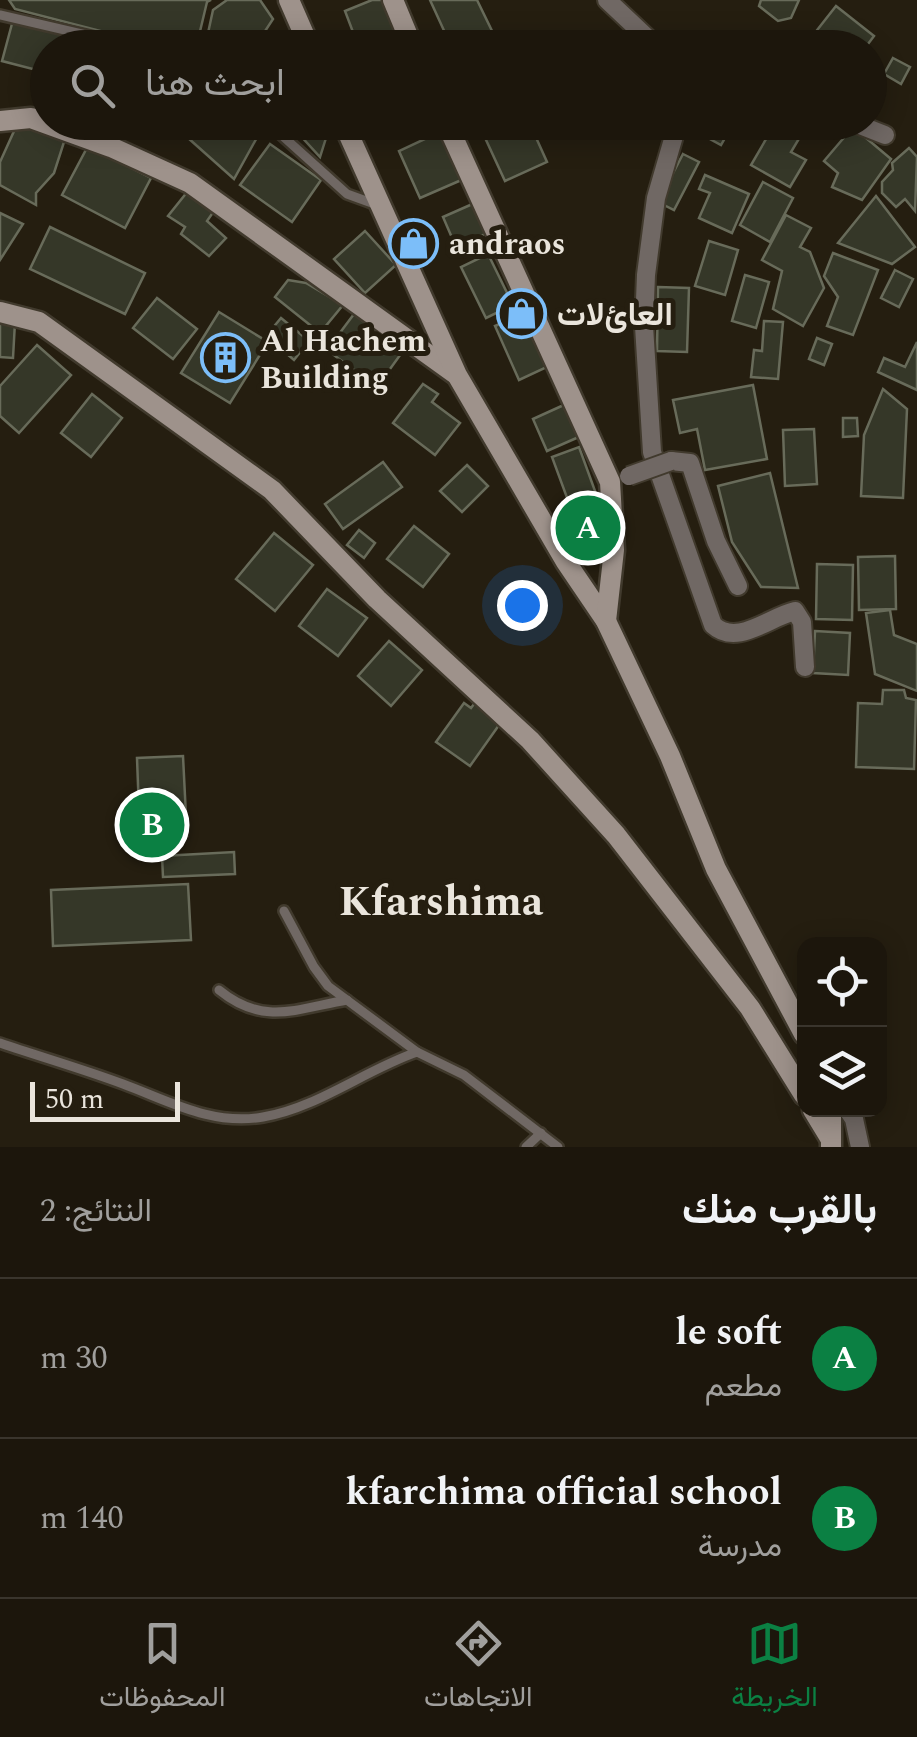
<!DOCTYPE html>
<html lang="ar">
<head>
<meta charset="utf-8">
<style>
  :root { --surface:#1c160c; --page:#29231a; --text:#f1f3f6; --muted:#a09f9d; --line:#3a352d; --accent:#0b8043 }
  body { margin:0; font-family:Spectral,Vazirmatn,serif; background:var(--page); color:var(--text); direction:rtl }
  .controls { position:absolute; right:30px; bottom:30px; display:grid; overflow:hidden; border-radius:20px; box-shadow:0 5px 25px #0003 }
  .controls button { width:90px; height:90px; display:grid; place-items:center; padding:0; border:0; border-bottom:2px solid var(--line); background:var(--surface); color:var(--text); font:50px sans-serif }
  .scale { position:absolute; left:30px; bottom:25px; width:150px; box-sizing:border-box; padding-left:10px; border:5px solid #eae5dc; border-top:0; font-size:28px; line-height:35px; white-space:nowrap; color:#eae5dc; -webkit-text-stroke:8px #251e10; paint-order:stroke }
  .you { position:absolute; left:522px; top:605px; width:35px; height:35px; margin:-25px; border:8px solid #fff; border-radius:50%; background:#1a73e8; box-shadow:0 0 0 15px #1a73e833 }
  .badge { display:grid; place-items:center; width:65px; height:65px; border-radius:50%; background:var(--accent); color:#fff; font-size:32px; font-weight:700 }
  .pin { position:absolute; translate:-50% -50%; border:5px solid #fff; box-shadow:0 2px 10px #0006 }
  .list { margin:0; padding:0; list-style:none }
  h2 { display:flex; justify-content:space-between; align-items:center; height:130px; margin:0; padding:0 40px; font-size:42px }
  h2 small { font-size:32px; font-weight:400; color:var(--muted) }
  .list li { display:grid; grid-template-columns:65px 1fr auto; gap:30px; align-items:center; box-sizing:border-box; height:160px; padding:0 40px; border-top:2px solid var(--line) }
  .list b { display:block; font-size:38px; white-space:nowrap }
  .list p { margin:0; font-size:32px; white-space:nowrap; color:var(--muted) }
  .list em { font-size:32px; font-style:normal; color:var(--muted) }
  .icon { flex:none; width:55px; height:55px; fill:none; stroke:currentColor; stroke-width:2; stroke-linecap:round; stroke-linejoin:round }
  .map { position:relative; flex:none; width:917px; height:1147px; overflow:hidden; direction:ltr }
  .search { position:absolute; background:var(--surface); box-shadow:0 5px 25px #0003; left:30px; right:30px; top:30px; height:110px; display:flex; align-items:center; gap:25px; box-sizing:border-box; padding:0 35px; border-radius:55px; color:var(--muted); font-size:38px }
  .sheet { height:450px; background:var(--surface) }
  nav { display:flex; justify-content:space-around; align-items:center; box-sizing:border-box; height:140px; border-top:2px solid var(--line); background:var(--surface); font-size:28px; color:var(--muted) }
  nav a { display:grid; justify-items:center; gap:5px }
  nav .on { color:var(--accent) }
  .map>svg:first-child { display:block }
  .building { fill:#353728; stroke:#686b5a; stroke-width:2.5 }
  .lines { fill:none; stroke-linecap:round; stroke-linejoin:round }
  .lane-casing { stroke:#413a2d; stroke-width:14 }
  .street-casing { stroke:#413a2d; stroke-width:22 }
  .secondary-casing { stroke:#413a2d; stroke-width:25 }
  .lane { stroke:#706864; stroke-width:9 }
  .street { stroke:#706864; stroke-width:18 }
  .secondary { stroke:#9e928b; stroke-width:20 }
  .street-bridge-casing { stroke:#413a2d; stroke-width:22; stroke-linecap:butt }
  .street-bridge { stroke:#706864; stroke-width:18 }
  .labels { text-anchor:middle; stroke-width:10; stroke-linejoin:round; paint-order:stroke }
  .poi-label { font-size:32px; font-weight:bold; fill:#eae5dc; stroke:#251e10; text-anchor:start }
  .district-label { font-size:42px; font-weight:bold; fill:#eae5dc; stroke:#251e10 }
</style>
</head>
<body>
<div class="map">
<svg width="917" height="1147" viewBox="0 0 917 1147">
  <rect width="100%" height="100%" fill="#251e10"/>
  <g class="building">
    <path d="M9,0H211L207,2L196,48H166L15,9Z"/>
    <path d="M227,0H260L273,19L254,48L205,47L213,10Z"/>
    <path d="M372,0H384L400,41L384,48H359L345,11Z"/>
    <path d="M430,0H477L493,33L461,48H452Z"/>
    <path d="M761,0H799L791,18L778,21L759,6Z"/>
    <path d="M836,6L874,36L865,48H832L814,34Z"/>
    <path d="M13,20L74,37L71,48H48V73L2,61Z"/>
    <path d="M893,58L910,67L901,84L884,74Z"/>
    <path d="M199,122H246L260,132L234,179L187,137Z"/>
    <path d="M288,122H331L320,157Z"/>
    <path d="M496,122H529L547,162L505,181L481,129Z"/>
    <path d="M702,122H734L721,145L697,132Z"/>
    <path d="M776,122H786L803,132L791,152L806,160L790,187L751,165Z"/>
    <path d="M25,124L65,139L54,173L36,193V205L0,185V162L15,129Z"/>
    <path d="M853,127L891,159L862,200L832,187L838,173L824,161Z"/>
    <path d="M444,130L466,178L420,198L399,151Z"/>
    <path d="M270,144L321,180L292,222L240,185Z"/>
    <path d="M88,146L151,178L125,228L62,195Z"/>
    <path d="M909,148L917,157L915,211L905,199L896,207L882,193V182L893,170L892,163Z"/>
    <path d="M683,154L699,162L674,210L658,202Z"/>
    <path d="M705,175L749,194L732,233L699,218L710,193L699,189Z"/>
    <path d="M763,182L793,198L770,242L740,225Z"/>
    <path d="M188,191L214,211L207,221L226,238L209,256L181,234L185,227L168,216Z"/>
    <path d="M876,196L915,247L892,264L838,243Z"/>
    <path d="M477,202L490,232L456,247L443,217Z"/>
    <path d="M0,213L23,224L0,260Z"/>
    <path d="M786,215L811,228L800,247L810,252L824,288L803,326L773,309L782,271L762,260Z"/>
    <path d="M50,227L145,273L125,314L30,269Z"/>
    <path d="M365,231L396,265L365,293L334,259Z"/>
    <path d="M709,241L738,250L725,295L695,286Z"/>
    <path d="M833,253L878,270L853,335L827,326L838,297L824,276Z"/>
    <path d="M488,254L513,305L486,318L461,267Z"/>
    <path d="M895,270L913,279L899,307L881,298Z"/>
    <path d="M745,275L769,282L756,328L732,321Z"/>
    <path d="M288,280L306,283L343,305L320,333L275,297Z"/>
    <path d="M658,287L689,288L687,352L657,351Z"/>
    <path d="M157,298L197,329L173,359L133,328Z"/>
    <path d="M219,312L268,342L230,403L181,373Z"/>
    <path d="M354,314L403,351L377,387L327,350Z"/>
    <path d="M523,314L547,367L519,380L495,326Z"/>
    <path d="M281,318L309,341L294,360L266,336Z"/>
    <path d="M0,321L15,322L13,358L0,357Z"/>
    <path d="M764,321L783,322L778,379L751,377L754,350L762,351Z"/>
    <path d="M817,338L832,344L824,365L809,359Z"/>
    <path d="M917,342V390L878,372L884,358L905,367Z"/>
    <path d="M37,345L71,375L19,433L0,416V386Z"/>
    <path d="M423,384L438,394L432,402L460,423L435,455L393,423Z"/>
    <path d="M753,385L767,459L705,470L697,429L680,433L673,400Z"/>
    <path d="M883,389L907,409L903,498L861,496L864,435Z"/>
    <path d="M92,394L122,418L91,457L61,433Z"/>
    <path d="M566,404L581,436L547,451L533,419Z"/>
    <path d="M843,418H857L858,436L843,437Z"/>
    <path d="M814,429L817,484L785,486L783,430Z"/>
    <path d="M579,447L603,513L576,522L552,457Z"/>
    <path d="M383,462L402,487L343,529L325,504Z"/>
    <path d="M467,465L488,486L462,512L440,491Z"/>
    <path d="M770,473L798,588L761,587L732,542L718,486Z"/>
    <path d="M414,526L449,554L423,587L387,559Z"/>
    <path d="M359,530L375,543L364,558L347,545Z"/>
    <path d="M274,533L313,565L275,611L236,579Z"/>
    <path d="M895,556L896,609L859,610L858,557Z"/>
    <path d="M817,564L853,565L852,620L816,619Z"/>
    <path d="M327,589L367,618L338,656L299,626Z"/>
    <path d="M890,610L894,635L917,644V691L875,674L866,613Z"/>
    <path d="M815,631L850,633L848,675L813,673Z"/>
    <path d="M389,641L422,670L391,706L358,676Z"/>
    <path d="M883,690H904L906,698L916,700L914,769L856,767L858,703L882,704Z"/>
    <path d="M477,700L504,718L470,766L436,742L464,703L471,708Z"/>
    <path d="M183,756L187,836L140,838L137,758Z"/>
    <path d="M234,852L235,874L163,877L162,856Z"/>
    <path d="M188,884L191,940L53,946L51,890Z"/>
  </g>
  <g class="lines">
    <defs>
      <g id="lane">
        <path d="M0,15L142,48"/>
        <path d="M267,122L347,194L380,206"/>
        <path d="M284,911L314,967L328,986L417,1052"/>
        <path d="M219,990C263,1026 296,1009 347,1000"/>
        <path d="M0,1043C41,1057 83,1069 123,1084C169,1101 212,1126 263,1117C317,1108 365,1070 417,1052L464,1075L558,1147"/>
        <path d="M526,1147L541,1133"/>
      </g>
      <g id="street">
        <path d="M607,0L658,48"/>
        <path d="M678,122L656,198L646,275L644,326L652,452L713,625C737,647 769,617 795,611L802,622L805,667"/>
        <path d="M852,122L885,135"/>
        <path d="M671,461L690,463L716,541L738,586"/>
        <path d="M848,1110L854,1119L860,1147"/>
      </g>
      <g id="secondary">
        <path d="M289,0L310,48"/>
        <path d="M393,0L413,48"/>
        <path d="M0,121L31,118L111,147L190,183L454,373"/>
        <path d="M343,122L457,375L566,562L606,621L670,756L716,869L804,1034"/>
        <path d="M446,122L610,482L614,550L606,621"/>
        <path d="M0,312L39,322L272,490L377,599L530,740L616,835L750,1008L804,1095"/>
        <path d="M813,1110L830,1138"/>
        <path d="M831,1110V1147"/>
      </g>
    </defs>
    <use href="#lane" class="lane-casing"/>
    <use href="#street" class="street-casing"/>
    <use href="#secondary" class="secondary-casing"/>
    <use href="#lane" class="lane"/>
    <use href="#street" class="street"/>
    <use href="#secondary" class="secondary"/>
    <defs>
      <path id="street-bridge" d="M629,476L671,461"/>
    </defs>
    <use href="#street-bridge" class="street-bridge-casing"/>
    <use href="#street-bridge" class="street-bridge"/>
  </g>
  <defs>
    <symbol id="shop-ring" viewBox="-11 -11 22 22"><circle r="9.5" fill="#251e10" stroke="#7cbef9" stroke-width="1.5"/><path d="M-5-2.5h2.3a2.7 3.5 0 0 1 5.4 0H5L5.5 6h-11ZM-1.5-2.5h3a1.5 2.3 0 0 0-3 0Z" fill="#7cbef9"/></symbol>
    <symbol id="building-ring" viewBox="-11 -11 22 22"><circle r="9.5" fill="#251e10" stroke="#7cbef9" stroke-width="1.5"/><path d="M-4-6H4V6H1V3H-1V6H-4ZM-2.5-4.3h1.7v1.8h-1.7ZM.8-4.3h1.7v1.8H.8ZM-2.5-1h1.7V.8h-1.7ZM.8-1h1.7V.8H.8Z" fill="#7cbef9"/></symbol>
  </defs>
  <g fill-rule="evenodd">
    <use href="#shop-ring" x="386" y="216" width="55" height="55"/>
    <use href="#shop-ring" x="494" y="286" width="55" height="55"/>
    <use href="#building-ring" x="198" y="330" width="55" height="55"/>
  </g>
  <g class="labels">
    <g class="poi-label">
      <text x="449" y="254">andraos</text>
      <text x="557" y="325">العائﻻت</text>
      <text x="260" y="351">Al Hachem<tspan x="260" dy="37">Building</tspan></text>
    </g>
    <g class="district-label">
      <text x="441" y="915">Kfarshima</text>
    </g>
  </g>
</svg>
<div class="controls">
<button><svg class="icon" aria-label="locate" viewBox="0 0 24 24"><circle cx="12" cy="12" r="6"/><path d="M12 2v4M12 18v4M2 12h4M18 12h4"/></svg></button>
<button><svg class="icon" aria-label="layers" viewBox="0 0 24 24"><path d="M12 4l9 5-9 5-9-5zM3 14l9 5 9-5"/></svg></button>
</div>
<div class="scale">50 m</div>
<div class="you"></div>
<div class="pin badge" style="left:588px;top:528px">A</div>
<div class="pin badge" style="left:152px;top:825px">B</div>
<div class="search"><svg class="icon" aria-label="search" viewBox="0 0 24 24"><circle cx="10" cy="10" r="6"/><path d="M15 15l6 6"/></svg>ابحث هنا</div>
</div>
<section class="sheet">
<h2>بالقرب منك<small>النتائج: 2</small></h2>
<ul class="list">
<li><span class="badge">A</span><div><b>le soft</b><p>مطعم</p></div><em>30 m</em></li>
<li><span class="badge">B</span><div><b>kfarchima official school</b><p>مدرسة</p></div><em>140 m</em></li>
</ul>
</section>
<nav>
<a class="on"><svg class="icon" aria-label="map" viewBox="0 0 24 24"><path d="M3 6l6-2 6 2 6-2v14l-6 2-6-2-6 2zM9 4v14M15 6v14"/></svg>الخريطة</a>
<a><svg class="icon" aria-label="directions" viewBox="0 0 24 24"><path d="M12 3l9 9-9 9-9-9zM9 14v-3h6M13 9l2 2-2 2"/></svg>الاتجاهات</a>
<a><svg class="icon" aria-label="saved" viewBox="0 0 24 24"><path d="M7 4h10v16l-5-4-5 4z"/></svg>المحفوظات</a>
</nav>
</body>
</html>
